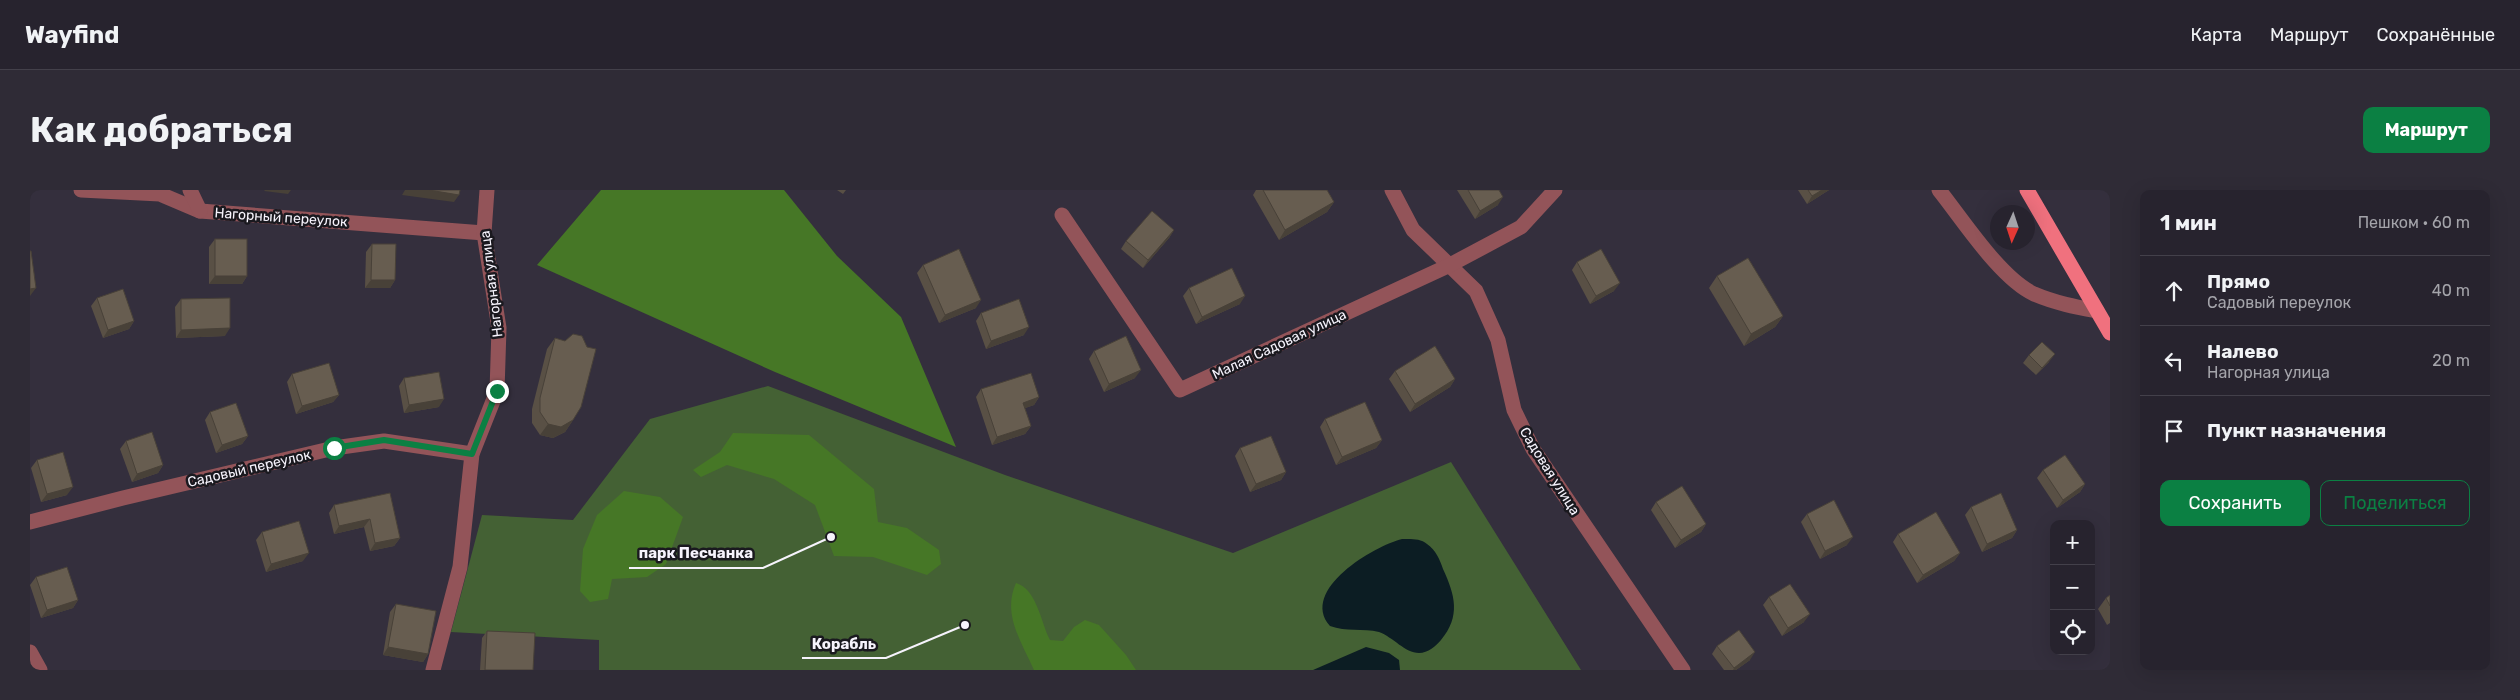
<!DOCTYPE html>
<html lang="ru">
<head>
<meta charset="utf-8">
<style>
  :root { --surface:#27232e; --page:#2f2b36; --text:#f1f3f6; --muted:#a4a4aa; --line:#43404a; --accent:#0b8043 }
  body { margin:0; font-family:Rubik,sans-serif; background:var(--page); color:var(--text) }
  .controls { position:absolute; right:15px; bottom:15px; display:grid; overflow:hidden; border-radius:10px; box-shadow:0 5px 20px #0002 }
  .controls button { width:45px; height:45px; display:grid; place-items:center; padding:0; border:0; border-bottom:1px solid var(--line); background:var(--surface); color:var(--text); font:25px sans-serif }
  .compass { position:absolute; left:1960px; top:15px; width:45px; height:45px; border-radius:50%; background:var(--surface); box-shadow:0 5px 20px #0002; rotate:183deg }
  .stop { position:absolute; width:15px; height:15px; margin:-11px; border:4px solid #0b8043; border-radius:50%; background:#fff }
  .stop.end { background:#0b8043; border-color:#fff; box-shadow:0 1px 5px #0008 }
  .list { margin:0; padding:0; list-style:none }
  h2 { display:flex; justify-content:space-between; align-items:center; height:65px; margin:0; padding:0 20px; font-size:21px }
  h2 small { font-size:16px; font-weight:400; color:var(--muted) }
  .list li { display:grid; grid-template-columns:32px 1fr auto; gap:15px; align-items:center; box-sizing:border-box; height:70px; padding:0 20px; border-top:1px solid var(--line) }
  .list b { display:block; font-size:19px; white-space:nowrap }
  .list p { margin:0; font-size:16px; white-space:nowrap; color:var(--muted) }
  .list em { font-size:16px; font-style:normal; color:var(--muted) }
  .actions { display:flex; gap:10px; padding:15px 20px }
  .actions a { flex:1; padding:11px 0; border:1px solid var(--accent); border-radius:10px; text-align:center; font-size:18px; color:var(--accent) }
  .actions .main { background:var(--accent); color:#fff }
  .icon { flex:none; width:28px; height:28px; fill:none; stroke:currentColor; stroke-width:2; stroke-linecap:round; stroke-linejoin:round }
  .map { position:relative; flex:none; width:2080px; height:480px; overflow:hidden; border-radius:10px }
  header { display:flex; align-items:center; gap:30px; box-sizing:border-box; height:70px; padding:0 25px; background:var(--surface); border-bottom:1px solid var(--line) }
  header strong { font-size:24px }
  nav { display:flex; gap:28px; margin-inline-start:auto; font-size:18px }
  .intro { display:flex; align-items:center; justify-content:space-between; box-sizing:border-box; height:120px; padding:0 30px }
  h1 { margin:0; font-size:35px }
  .button { padding:12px 22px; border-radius:10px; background:var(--accent); color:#fff; font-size:18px; font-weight:700 }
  main { display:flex; gap:30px; padding:0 30px }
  aside { flex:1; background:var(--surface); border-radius:10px; box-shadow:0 5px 20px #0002 }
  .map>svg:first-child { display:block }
  .green { fill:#446134 }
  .forest { fill:#467726 }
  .water { fill:#0c1d23 }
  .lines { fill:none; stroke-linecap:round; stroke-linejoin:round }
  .minor { stroke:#935459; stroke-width:15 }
  .major { stroke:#f0717e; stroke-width:15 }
  .wall { fill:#595045 }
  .shaded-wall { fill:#484138 }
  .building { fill:#675d50; stroke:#484138 }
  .route { stroke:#0b8043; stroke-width:6 }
  .labels { text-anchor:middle; stroke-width:5; stroke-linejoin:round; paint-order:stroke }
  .street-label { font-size:14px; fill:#f6f3fc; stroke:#1a191f }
  .leader { fill:none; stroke:#f6f3fc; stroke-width:2 }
  .callout-dot { fill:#f6f3fc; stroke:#1a191f; stroke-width:2 }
  .callout-label { font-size:15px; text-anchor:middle; font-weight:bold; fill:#f6f3fc; stroke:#1a191f; stroke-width:5; stroke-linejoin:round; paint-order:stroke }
</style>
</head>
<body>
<header>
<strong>Wayfind</strong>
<nav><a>Карта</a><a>Маршрут</a><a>Сохранённые</a></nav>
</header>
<div class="intro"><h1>Как добраться</h1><a class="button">Маршрут</a></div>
<main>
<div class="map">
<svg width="2080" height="480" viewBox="0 0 2080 480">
  <rect width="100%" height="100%" fill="#342f3d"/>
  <path class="green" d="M738,196L975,285L1203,363L1421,272L1551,480H569V450L421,442L452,325L543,330L620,229Z"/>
  <g class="forest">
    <path d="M571,0H754L807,66L871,127L926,257L745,182L507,75Z"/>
    <path d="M703,243L779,245L844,299L848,332L877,338L909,360L911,374L897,385L843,367L804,366L785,315L744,289L697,275L671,287L663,280L690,262Z"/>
    <path d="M594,301L630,307L653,327L636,374L617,387L582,389L578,409L560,412L550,401L553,359L567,325Z"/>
    <path d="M986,393C1007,399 1011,433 1020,450L1033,451L1044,437L1055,430L1069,435L1096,465L1106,480H1004C991,451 972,424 986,393Z"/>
  </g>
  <g class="water">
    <path d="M1372,349C1380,349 1390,348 1397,354C1406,360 1410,370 1413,379C1425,405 1431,426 1411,450C1406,456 1398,463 1389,463C1375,463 1363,447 1349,442C1333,438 1316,442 1300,436C1269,400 1344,356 1372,349Z"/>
    <path d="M1336,457L1359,463L1369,470L1370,480H1283Z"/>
  </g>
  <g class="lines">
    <g class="minor">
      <path d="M51,0L130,4L170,21L454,43"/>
      <path d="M160,0L170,21"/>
      <path d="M1362,0L1383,40L1446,101L1468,150L1484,220L1503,259L1653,480"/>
      <path d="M1909,0C1933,30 1970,88 2004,104C2025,113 2046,117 2067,121"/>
      <path d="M1032,25L1150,200L1418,76L1491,37L1525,0"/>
      <path d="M0,332L93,308L304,258L354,251L442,264"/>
      <path d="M0,462L10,480"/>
      <path d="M403,480L430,377L442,264L467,201L469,138L454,43L457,0"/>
    </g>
    <path class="major" d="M1997,0L2080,143"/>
  </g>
  <g class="wall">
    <path d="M807,0H816L813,4Z"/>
    <path d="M1226,0H1297L1304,12L1297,22L1249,50L1223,5Z"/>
    <path d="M1427,0H1469L1468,15L1445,29Z"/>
    <path d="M1768,0H1799L1777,14Z"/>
    <path d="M1144,40L1139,48L1113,78L1091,59L1096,51Z"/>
    <path d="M185,49L217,86L212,94H179V57Z"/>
    <path d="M342,54L365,90L360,98H335L336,62Z"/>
    <path d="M1547,72L1584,101L1560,114L1542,80Z"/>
    <path d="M893,75L946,118L909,133L887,83Z"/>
    <path d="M1687,86L1753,126L1745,137L1714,156L1679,98Z"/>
    <path d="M1159,98L1210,114L1166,134L1153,106Z"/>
    <path d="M67,108L104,131L99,139L73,148L61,116Z"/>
    <path d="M151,109L195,146L146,148L145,117Z"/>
    <path d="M951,123L994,145L956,159L946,131Z"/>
    <path d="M525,148L543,230L535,242L523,248L510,245L502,233V219L517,159Z"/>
    <path d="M1064,161L1105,188L1074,202L1059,169Z"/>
    <path d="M1999,165L2019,172L2006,185L1993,173Z"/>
    <path d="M1365,181L1425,189L1420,197L1380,222L1359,189Z"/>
    <path d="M262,184L309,205L303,212L266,224L257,192Z"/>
    <path d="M374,188L409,217L374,223L369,196Z"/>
    <path d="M951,199L1009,207L1004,215L995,218L1001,236L995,244L962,255L946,207Z"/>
    <path d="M180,222L218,246L212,254L186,263L175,230Z"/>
    <path d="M1295,229L1352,250L1346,258L1306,275L1290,237Z"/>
    <path d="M96,251L133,275L128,283L102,292L90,259Z"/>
    <path d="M1210,258L1256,282L1251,290L1220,302L1205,266Z"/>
    <path d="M7,270L37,305L11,312L1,278Z"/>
    <path d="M2013,280L2055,294L2050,302L2027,318L2007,288Z"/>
    <path d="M360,303L370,348L364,356L340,361L334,337L304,344L299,323L304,315Z"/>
    <path d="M1626,312L1676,334L1671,342L1645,358L1621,320Z"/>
    <path d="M1941,317L1987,340L1982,348L1952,362L1935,325Z"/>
    <path d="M1777,324L1817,355L1790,369L1771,332Z"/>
    <path d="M232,342L273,371L236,382L226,350Z"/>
    <path d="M1868,344L1930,363L1924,371L1887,393L1863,352Z"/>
    <path d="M6,387L48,410L43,418L11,428L0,395Z"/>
    <path d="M2080,405V433L2077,435L2068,419L2076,408Z"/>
    <path d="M1739,407L1774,432L1752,446L1733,415Z"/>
    <path d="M366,414L398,464L393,472L353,465L360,422Z"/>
    <path d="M457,441L503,480H450L452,448Z"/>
    <path d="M1687,456L1720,470L1706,480H1694L1682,464Z"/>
  </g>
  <g class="shaded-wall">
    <path d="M235,0H261L258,4L234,1Z"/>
    <path d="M375,0H399L429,5L424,12L372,5Z"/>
    <path d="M1792,0H1799L1777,14L1782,6Z"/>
    <path d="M1473,7L1468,15L1445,29L1450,21Z"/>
    <path d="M1304,12L1297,22L1249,50L1255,40Z"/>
    <path d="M1144,40L1139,48L1113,78L1118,70Z"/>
    <path d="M185,86H217L212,94H179Z"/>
    <path d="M341,90H365L360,98H335Z"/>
    <path d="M1590,93L1584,101L1560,114L1566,106Z"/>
    <path d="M6,98L0,106V99Z"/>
    <path d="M1215,106L1210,114L1166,134L1172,127Z"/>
    <path d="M951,110L946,118L909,133L915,125Z"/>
    <path d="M1753,126L1745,137L1714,156L1721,144Z"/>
    <path d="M104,131L99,139L73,148L78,140Z"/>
    <path d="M999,137L994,145L956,159L961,151Z"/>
    <path d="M200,138L195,146L146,148L151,140Z"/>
    <path d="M2025,164L2019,172L2006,185L2012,178Z"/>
    <path d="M1111,180L1105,188L1074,202L1079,194Z"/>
    <path d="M1425,189L1420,197L1380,222L1385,214Z"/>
    <path d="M309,205L303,212L266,224L272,216Z"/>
    <path d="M1009,207L1004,215L987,221L993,213Z"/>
    <path d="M414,209L409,217L374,223L379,215Z"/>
    <path d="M543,230L535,242L523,248L510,245L518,234Z"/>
    <path d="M1001,236L995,244L962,255L967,247Z"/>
    <path d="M218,246L212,254L186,263L192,255Z"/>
    <path d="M1352,250L1346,258L1306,275L1312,267Z"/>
    <path d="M133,275L128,283L102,292L107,284Z"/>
    <path d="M1256,282L1251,290L1220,302L1226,294Z"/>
    <path d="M2055,294L2050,302L2027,318L2033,310Z"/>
    <path d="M43,297L37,305L11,312L17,304Z"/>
    <path d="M340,329L334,337L304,344L309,336Z"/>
    <path d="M1676,334L1671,342L1645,358L1651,350Z"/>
    <path d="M1987,340L1982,348L1952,362L1957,354Z"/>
    <path d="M1823,347L1817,355L1790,369L1795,361Z"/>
    <path d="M370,348L364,356L340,361L345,353Z"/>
    <path d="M279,363L273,371L236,382L241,374Z"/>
    <path d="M1930,363L1924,371L1887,393L1893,385Z"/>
    <path d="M48,410L43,418L11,428L17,420Z"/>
    <path d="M1780,424L1774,432L1752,446L1758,438Z"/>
    <path d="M358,457L398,464L393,472L353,465Z"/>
    <path d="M1725,462L1720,470L1706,480H1703L1704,478Z"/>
  </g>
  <g class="building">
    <path d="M399,0H430L429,5Z"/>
    <path d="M1233,0H1297L1304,12L1255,40Z"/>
    <path d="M1438,0H1469L1473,7L1450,21Z"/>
    <path d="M1778,0H1792L1782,6Z"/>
    <path d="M1122,21L1144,40L1118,70L1096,51Z"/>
    <rect x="185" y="49" width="32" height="37"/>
    <path d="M342,54H366L365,90H341Z"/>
    <path d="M929,59L951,110L915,125L893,75Z"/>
    <path d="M1571,59L1590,93L1566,106L1547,72Z"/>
    <path d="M0,61H1L6,98L0,99Z"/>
    <path d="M1718,68L1753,126L1721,144L1687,86Z"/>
    <path d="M1202,78L1215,106L1172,127L1159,98Z"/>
    <path d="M93,99L104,131L78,140L67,108Z"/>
    <path d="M200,108V138L151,140V109Z"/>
    <path d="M989,109L999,137L961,151L951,123Z"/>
    <path d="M543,144L552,146L557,157L566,159L551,217L543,230L531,237L518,234L510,222V208L525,148L535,151Z"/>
    <path d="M1096,146L1111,180L1079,194L1064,161Z"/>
    <path d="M2012,152L2025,164L2012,178L1999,165Z"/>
    <path d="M1405,156L1425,189L1385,214L1365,181Z"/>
    <path d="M299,173L309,205L272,216L262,184Z"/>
    <path d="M409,182L414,209L379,215L374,188Z"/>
    <path d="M1001,183L1009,207L993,213L1001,236L967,247L951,199Z"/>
    <path d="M1335,212L1352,250L1312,267L1295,229Z"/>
    <path d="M206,213L218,246L192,255L180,222Z"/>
    <path d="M122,242L133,275L107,284L96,251Z"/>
    <path d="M1241,246L1256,282L1226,294L1210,258Z"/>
    <path d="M33,262L43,297L17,304L7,270Z"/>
    <path d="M2035,265L2055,294L2033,310L2013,280Z"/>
    <path d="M1652,296L1676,334L1651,350L1626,312Z"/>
    <path d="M360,303L370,348L345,353L340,329L309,336L304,315Z"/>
    <path d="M1971,303L1987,340L1957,354L1941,317Z"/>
    <path d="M1804,310L1823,347L1795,361L1777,324Z"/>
    <path d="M1906,322L1930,363L1893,385L1868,344Z"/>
    <path d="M269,331L279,363L241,374L232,342Z"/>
    <path d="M37,377L48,410L17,420L6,387Z"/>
    <path d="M1760,394L1780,424L1758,438L1739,407Z"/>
    <path d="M2080,405V416L2076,408Z"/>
    <path d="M366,414L406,421L398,464L358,457Z"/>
    <path d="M1709,440L1725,462L1704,478L1687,456Z"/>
    <path d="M457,441L505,443L503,480H455Z"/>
  </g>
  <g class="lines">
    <path class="route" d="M304,258L354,250L442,264L467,201"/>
  </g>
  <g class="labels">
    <g class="street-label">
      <text transform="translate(251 27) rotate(4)" y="5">Нагорный переулок</text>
      <text transform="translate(461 94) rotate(-97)" y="5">Нагорная улица</text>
      <text transform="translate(1249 154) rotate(-25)" y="5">Малая Садовая улица</text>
      <text transform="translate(219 278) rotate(-13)" y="5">Садовый переулок</text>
      <text transform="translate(1520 281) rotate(58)" y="5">Садовая улица</text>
    </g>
  </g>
  <path class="leader" d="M801 347L733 378H599M935 435L856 468H772"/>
  <g class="callout-dot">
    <circle cx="801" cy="347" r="5"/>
    <circle cx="935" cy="435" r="5"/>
  </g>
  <g class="callout-label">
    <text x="666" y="368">парк Песчанка</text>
    <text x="814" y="459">Корабль</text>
  </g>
</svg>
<div class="controls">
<button>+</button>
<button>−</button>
<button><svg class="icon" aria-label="locate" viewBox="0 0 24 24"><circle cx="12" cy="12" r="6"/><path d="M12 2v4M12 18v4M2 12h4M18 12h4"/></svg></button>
</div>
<svg class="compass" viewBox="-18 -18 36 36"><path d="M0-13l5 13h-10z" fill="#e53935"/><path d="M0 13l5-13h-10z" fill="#a4a4aa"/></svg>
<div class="stop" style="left:304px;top:258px"></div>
<div class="stop end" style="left:467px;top:201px"></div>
</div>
<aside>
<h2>1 мин<small>Пешком · 60 m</small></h2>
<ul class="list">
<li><svg class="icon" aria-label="ahead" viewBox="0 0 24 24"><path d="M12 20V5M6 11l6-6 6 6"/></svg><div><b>Прямо</b><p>Садовый переулок</p></div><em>40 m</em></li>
<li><svg class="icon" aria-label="left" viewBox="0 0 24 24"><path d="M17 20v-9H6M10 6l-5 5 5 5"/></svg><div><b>Налево</b><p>Нагорная улица</p></div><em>20 m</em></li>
<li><svg class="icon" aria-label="arrive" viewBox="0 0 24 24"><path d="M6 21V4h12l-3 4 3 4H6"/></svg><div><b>Пункт назначения</b></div></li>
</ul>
<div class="actions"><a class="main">Сохранить</a><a>Поделиться</a></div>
</aside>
</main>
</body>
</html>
